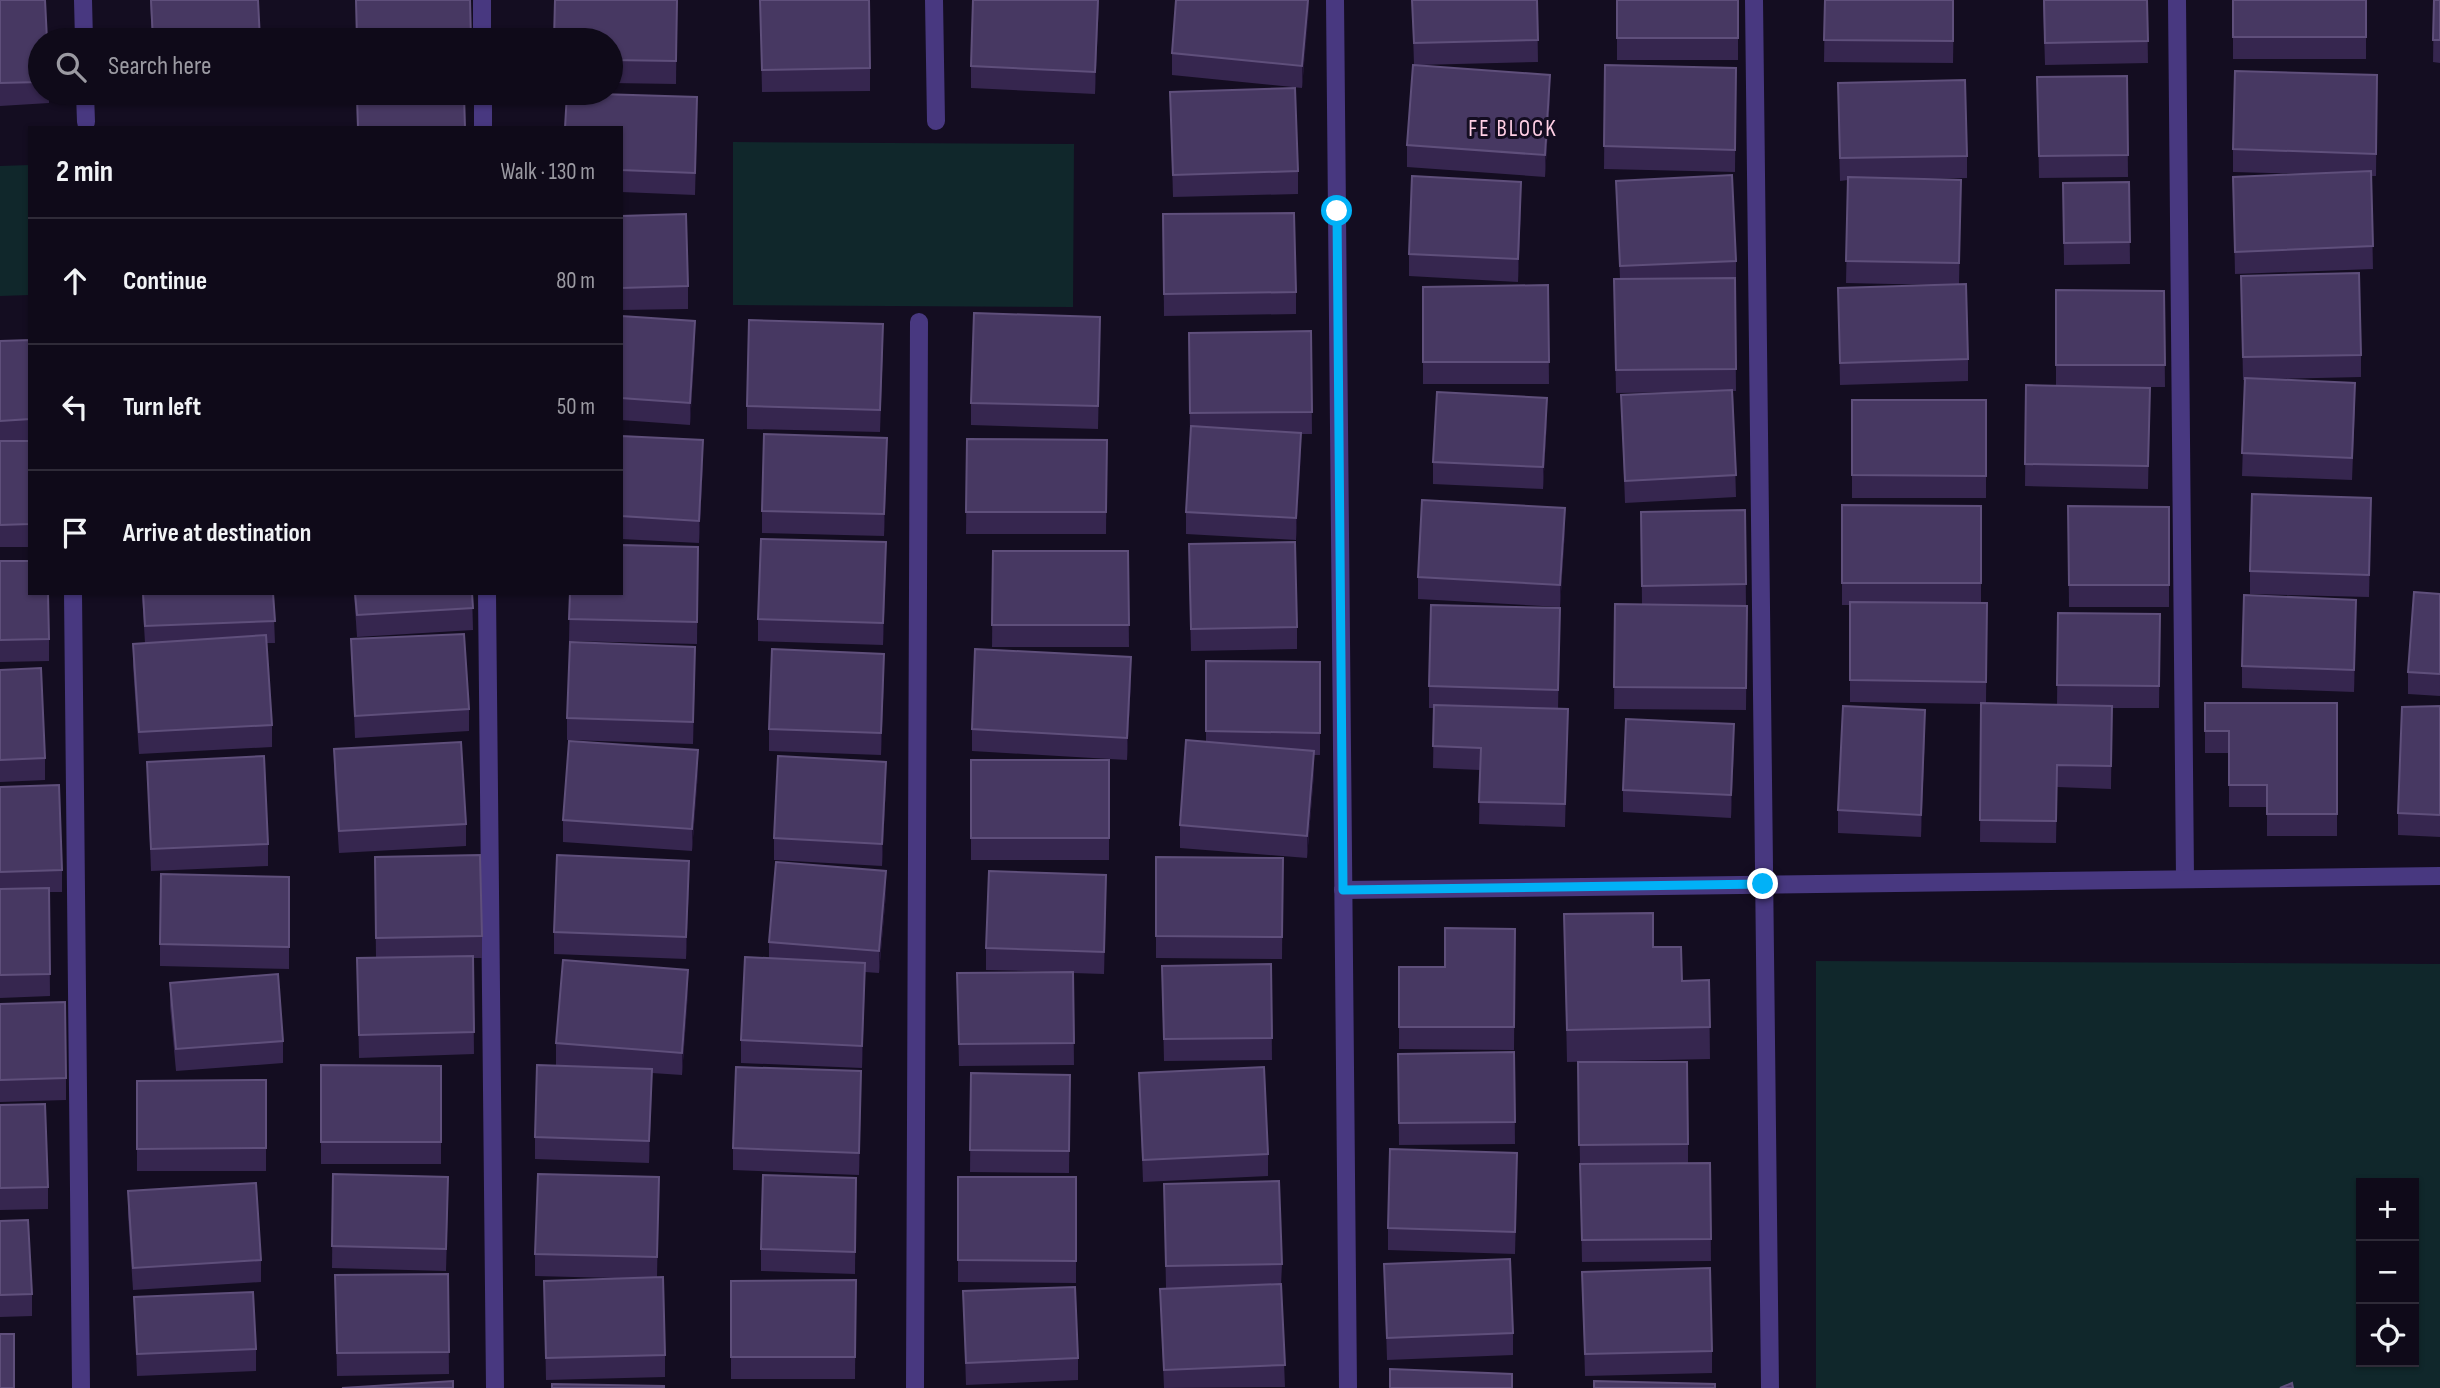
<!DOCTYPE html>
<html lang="en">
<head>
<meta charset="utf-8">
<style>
  :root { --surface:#0f0a19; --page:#181322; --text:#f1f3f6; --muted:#9b9aa2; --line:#2f2b38 }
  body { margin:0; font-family:"Sofia Sans Condensed",sans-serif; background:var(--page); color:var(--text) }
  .controls { position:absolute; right:21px; bottom:21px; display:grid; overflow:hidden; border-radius:0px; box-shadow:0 2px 5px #0004 }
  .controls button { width:63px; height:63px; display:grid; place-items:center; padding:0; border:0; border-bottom:2px solid var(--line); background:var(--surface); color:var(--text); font:35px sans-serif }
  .stop { position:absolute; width:21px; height:21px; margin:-16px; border:5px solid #01b1f7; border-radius:50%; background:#fff }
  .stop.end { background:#01b1f7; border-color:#fff; box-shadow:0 2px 7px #0008 }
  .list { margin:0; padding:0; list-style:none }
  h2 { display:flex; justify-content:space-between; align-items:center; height:91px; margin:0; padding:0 28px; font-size:30px }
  h2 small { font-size:23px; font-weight:400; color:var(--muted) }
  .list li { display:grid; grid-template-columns:46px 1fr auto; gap:21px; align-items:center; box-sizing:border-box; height:126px; padding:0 28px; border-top:2px solid var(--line) }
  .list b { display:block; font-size:26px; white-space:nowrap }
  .list em { font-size:23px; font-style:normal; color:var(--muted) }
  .icon { flex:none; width:38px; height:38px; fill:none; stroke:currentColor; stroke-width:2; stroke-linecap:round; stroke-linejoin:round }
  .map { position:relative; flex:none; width:2440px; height:1388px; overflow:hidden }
  .search { position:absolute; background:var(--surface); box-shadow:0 2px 5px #0004; left:28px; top:28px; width:595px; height:77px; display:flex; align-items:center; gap:18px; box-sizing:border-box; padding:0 24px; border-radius:38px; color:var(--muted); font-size:26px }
  .panel { position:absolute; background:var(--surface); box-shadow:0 2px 5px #0004; left:28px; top:126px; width:595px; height:469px; border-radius:0px }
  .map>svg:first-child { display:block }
  .green { fill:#10272b; fill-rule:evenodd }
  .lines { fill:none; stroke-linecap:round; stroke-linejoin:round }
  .minor { stroke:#483880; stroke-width:18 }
  .wall { fill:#36264f }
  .shaded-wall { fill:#211435 }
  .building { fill:#473862; stroke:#5f4f7b; stroke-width:2 }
  .route { stroke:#01b1f7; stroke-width:9 }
  .labels { text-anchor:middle; stroke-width:6; stroke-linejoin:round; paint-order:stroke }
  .neighbourhood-label { font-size:23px; letter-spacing:2px; fill:#ffcfe5; stroke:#140d21 }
</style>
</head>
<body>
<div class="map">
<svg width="2440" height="1388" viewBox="0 0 2440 1388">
  <rect width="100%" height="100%" fill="#140d21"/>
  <g class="green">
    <path d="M733,142L1074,144L1073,307L733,305Z"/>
    <path d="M30,165V295L0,296V166Z"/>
    <path d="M1816,961L2440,964V1388H1816ZM2361,1183H2414V1362H2361Z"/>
  </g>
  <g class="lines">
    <g class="minor">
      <path d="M83,0L84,40"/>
      <path d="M482,0V40"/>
      <path d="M934,0L936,121"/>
      <path d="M1335,0L1348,1388"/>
      <path d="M1754,0L1770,1388"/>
      <path d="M2177,0L2185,879"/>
      <path d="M85,93L86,122"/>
      <path d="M483,93V128"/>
      <path d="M73,593L81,1388"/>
      <path d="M487,593L495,1388"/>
      <path d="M1343,890L2440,876"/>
      <path d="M915,1388L919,322"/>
    </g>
  </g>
  <g class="wall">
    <path d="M0,0L40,40V93H49V103L0,106Z"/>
    <path d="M150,0H258L260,40H152Z"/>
    <path d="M677,0L676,84L611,83V40Z"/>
    <path d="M760,0L870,68V91L762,92Z"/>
    <path d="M1099,0L1095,94L971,88V66Z"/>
    <path d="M1309,0L1302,88L1172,75V53Z"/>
    <path d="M1412,0H1537L1538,62L1418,65L1550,97L1545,177L1407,167V145L1414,65Z"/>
    <rect x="1617" y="0" width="121" height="60"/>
    <path d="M1825,0H1954L1953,63L1824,62Z"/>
    <path d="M2043,0H2147L2148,63L2045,65Z"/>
    <rect x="2233" y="0" width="133" height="59"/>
    <path d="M2434,0H2440V63L2433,62Z"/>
    <path d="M1605,65L1736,68L1735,172L1604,169Z"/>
    <path d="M2377,75L2376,176H2371L2373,269L2235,274L2233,177L2309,174L2233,172V149Z"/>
    <path d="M2127,76L2128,177L2039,178L2037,77Z"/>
    <path d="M1170,92L1298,171V194L1173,197Z"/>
    <path d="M155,93H262V98L156,104Z"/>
    <path d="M1838,105L1967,156V178L1921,179L1961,180L1959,285L1968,359V381L1840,385L1838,288L1938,285L1846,283L1848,180L1840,181Z"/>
    <path d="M697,119L695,195L621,192V128Z"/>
    <path d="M1616,181L1736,261V283H1735L1736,391H1733L1736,497L1625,503L1621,395L1691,392L1616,393L1614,279H1620Z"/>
    <path d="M2129,182L2130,264L2064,265L2063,183Z"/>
    <path d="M1521,204L1518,282L1409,276V254Z"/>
    <path d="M1163,214L1296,292V314L1164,316Z"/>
    <path d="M621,216L688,286V309L621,310Z"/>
    <path d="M2241,276L2361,355V377L2273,379L2355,405L2352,480L2242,476L2245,380H2243Z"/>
    <path d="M1548,285L1549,384H1423V287Z"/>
    <path d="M2056,290L2164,291L2165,387H2134L2150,388L2148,489L2025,486L2026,385L2056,386Z"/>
    <path d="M621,316L695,343L690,425L621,420Z"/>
    <path d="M1311,331L1312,434H1301L1296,540L1186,534V512L1190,436L1189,333Z"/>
    <path d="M1100,339L1098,429L971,425V403Z"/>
    <path d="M30,340V547H0V341Z"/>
    <path d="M883,346L880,432L747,429V406Z"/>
    <rect x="1852" y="400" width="134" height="98"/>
    <path d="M1547,420L1543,489L1433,484V462Z"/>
    <path d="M621,436L703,462L699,543L621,539Z"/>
    <path d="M967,439L1107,440L1106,534H966Z"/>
    <path d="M887,460L884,536L762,533V511Z"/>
    <path d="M2371,498L2369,597L2250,594V571Z"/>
    <path d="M1842,505L1981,506V603H1987L1986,703L2057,705L2058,613L2160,614L2159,708H2112L2111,789L2057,787L2056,843L1980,842L1981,704L1850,702V605H1842Z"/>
    <path d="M2068,506L2169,507V607H2069Z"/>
    <path d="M1745,510L1746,606H1747L1746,710L1614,709L1615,604L1642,605L1641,512Z"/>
    <path d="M1565,530L1560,607L1418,599V577Z"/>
    <path d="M698,547L697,644L569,641L570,593Z"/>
    <path d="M993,551H1128L1129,647H992Z"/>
    <path d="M0,561L49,639V661L0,662Z"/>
    <path d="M886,564L883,645L758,641V619Z"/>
    <path d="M1189,566L1297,627V649L1191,651Z"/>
    <path d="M142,593H273L275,643H266L272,725V747L139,754L133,666V644L145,643Z"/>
    <path d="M354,593H472L473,630L357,637Z"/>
    <path d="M2440,594V696L2408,694V672Z"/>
    <path d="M1560,608L1558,709H1568L1565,827L1479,824L1480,770L1433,768L1434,708H1429V686Z"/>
    <path d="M2356,622L2354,692L2242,688V666Z"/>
    <path d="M351,639L469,709V731L355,738Z"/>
    <path d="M1206,661L1320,662V755H1314V773L1307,858L1180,848V825L1206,742Z"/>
    <path d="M695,669L693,744L567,740V718Z"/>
    <path d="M0,670L45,758V780L0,782Z"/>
    <path d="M884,676L881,755L769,751V729Z"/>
    <path d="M1131,679L1127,760L972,751V729Z"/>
    <path d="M2205,703H2337V836H2267V807H2229V753H2205Z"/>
    <path d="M2440,706V837L2398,835V813Z"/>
    <path d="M1925,732L1921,837L1838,833V810Z"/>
    <path d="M1734,746L1731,818L1623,812V790Z"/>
    <path d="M334,749L466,824V846L339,853L334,771Z"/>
    <rect x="971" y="760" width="138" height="100"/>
    <path d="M147,762L268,844V866L151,871Z"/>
    <path d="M698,772L692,851L563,842V820Z"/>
    <path d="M886,784L882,866L774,860V838Z"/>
    <path d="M0,787L62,870V892H49L50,996L0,998Z"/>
    <path d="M1156,857L1283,858L1282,959L1156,958Z"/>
    <path d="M289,877V969L160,966V944Z"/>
    <path d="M375,879L482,936V958H473L474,1054L359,1058L357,958H376Z"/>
    <path d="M689,883L686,959L554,954V932Z"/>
    <path d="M886,893L879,973L865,972L862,1068L741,1063V1040L769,958V942Z"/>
    <path d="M1106,897L1104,974L1073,973L1074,1065L959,1066L957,973L1065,972L986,970V948Z"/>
    <path d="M1564,914L1653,947L1682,981L1709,980L1710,1059L1567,1062Z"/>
    <path d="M1515,929L1514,1050L1399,1049V967H1445Z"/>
    <path d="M1271,964L1272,1060L1164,1061L1162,966Z"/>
    <path d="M170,983L283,1041V1063L176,1071L170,1006Z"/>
    <path d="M688,992L682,1075L652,1073L649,1163L535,1159V1137L574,1066L556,1065V1043Z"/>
    <path d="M0,1004L66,1078V1100L0,1102Z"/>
    <path d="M1514,1052L1515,1144L1399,1145L1398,1054Z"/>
    <path d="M1578,1062L1688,1144V1163H1710L1711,1261L1582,1262Z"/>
    <path d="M321,1065L441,1066V1164H321Z"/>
    <path d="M971,1073L1070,1075L1069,1173L970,1172Z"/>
    <path d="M1139,1073L1268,1154V1176L1143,1182Z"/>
    <path d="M266,1080V1171H137V1081Z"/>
    <path d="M861,1093L859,1175L733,1170V1148Z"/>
    <path d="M0,1105L48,1187V1209L0,1210Z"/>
    <path d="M333,1174L448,1199L446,1271L332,1268Z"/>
    <path d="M1517,1175L1515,1254L1388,1250V1228Z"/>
    <path d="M659,1177L657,1277L665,1355V1377L546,1380L544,1281L614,1278L535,1276V1254Z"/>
    <path d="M958,1177H1076V1283L958,1282Z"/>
    <path d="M856,1178L855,1274L761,1271V1249Z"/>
    <path d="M1164,1184L1282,1264L1281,1286L1285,1387L1164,1388L1160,1289L1189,1288H1166Z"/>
    <path d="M128,1191L261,1260V1282L133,1290L128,1214Z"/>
    <path d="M0,1221L32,1294V1316L0,1317Z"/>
    <path d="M1384,1264L1513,1333V1355L1387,1360Z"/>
    <path d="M1582,1272L1712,1351V1373L1585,1376Z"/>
    <path d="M448,1274L449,1374L337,1376L335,1275Z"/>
    <path d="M856,1280L855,1379H731V1281Z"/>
    <path d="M963,1291L1078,1358V1380L966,1385Z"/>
    <path d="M134,1297L256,1349V1371L137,1376Z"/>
  </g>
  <g class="shaded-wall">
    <path d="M1098,0H1099L1095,94V72Z"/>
    <path d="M1308,0H1309V11L1302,88V66Z"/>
    <path d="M1550,75V97L1545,177V155Z"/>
    <path d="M1521,182V204L1518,282V259Z"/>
    <path d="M695,321V343L690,425V403Z"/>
    <path d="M1547,398V420L1543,489V467Z"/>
    <path d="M1301,433V455L1296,540V518Z"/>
    <path d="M887,438V460L884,536V514Z"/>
    <path d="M703,440V462L699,543V521Z"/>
    <path d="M1565,508V530L1560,607V585Z"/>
    <path d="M886,542V564L883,645V623Z"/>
    <path d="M2356,600V622L2354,692V670Z"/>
    <path d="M695,647V669L693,744V722Z"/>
    <path d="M884,654V676L881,755V733Z"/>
    <path d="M1131,657V679L1127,760V738Z"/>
    <path d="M1925,710V732L1921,837V815Z"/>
    <path d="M1734,724V746L1731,818V795Z"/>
    <path d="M698,750V772L692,851V829Z"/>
    <path d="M1314,751V773L1307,858V836Z"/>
    <path d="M886,762V784L882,866V844Z"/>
    <path d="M689,861V883L686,959V937Z"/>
    <path d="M886,871V893L879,973V951Z"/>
    <path d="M1106,875V897L1104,974V952Z"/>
    <path d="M865,963V986L862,1068V1046Z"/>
    <path d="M688,970V992L682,1075V1053Z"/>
    <path d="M652,1069V1091L649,1163V1141Z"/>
    <path d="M861,1071V1093L859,1175V1153Z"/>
  </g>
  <g class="building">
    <path d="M0,0H45L47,40H40V82L0,83Z"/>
    <path d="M151,0H258L260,40H153Z"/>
    <path d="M356,0H470L471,40H357Z"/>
    <path d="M555,0H677L676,61L611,60V40H554Z"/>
    <path d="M760,0H869L870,68L762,70Z"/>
    <path d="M973,0H1098L1095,72L971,66Z"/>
    <path d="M1176,0H1308L1302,66L1172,53Z"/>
    <path d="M1412,0H1537L1538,40L1414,43Z"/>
    <rect x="1617" y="0" width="121" height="38"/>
    <path d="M1825,0H1953V41L1824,40Z"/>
    <path d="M2044,0H2147L2148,41L2045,43Z"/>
    <rect x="2233" y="0" width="133" height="37"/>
    <path d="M2434,0H2440V40H2433Z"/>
    <path d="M1413,65L1550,75L1545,155L1407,145Z"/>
    <path d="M1605,65L1736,68L1735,150L1604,146Z"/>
    <path d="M2235,71L2377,75L2376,154L2233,149Z"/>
    <path d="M2127,76L2128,155L2039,156L2037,77Z"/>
    <path d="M1965,80L1967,156L1840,158L1838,83Z"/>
    <path d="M1295,88L1298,171L1173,175L1170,92Z"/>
    <path d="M567,93L697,97L695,173L621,170V128H565Z"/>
    <path d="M464,94L465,128H358L357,98Z"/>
    <path d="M2371,171L2373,246L2235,252L2233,177Z"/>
    <path d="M1732,175L1736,261L1620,266L1616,181Z"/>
    <path d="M1412,176L1521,182L1518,259L1409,254Z"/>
    <path d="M1848,177L1961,180L1959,263L1846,261Z"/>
    <path d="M2129,182L2130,242L2064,243L2063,183Z"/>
    <path d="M1294,213L1296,292L1164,294L1163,214Z"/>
    <path d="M686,214L688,286L621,288V216Z"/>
    <path d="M2359,273L2361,355L2243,357L2241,276Z"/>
    <path d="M1735,278L1736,369L1616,370L1614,279Z"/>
    <path d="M1966,284L1968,359L1840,363L1838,288Z"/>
    <path d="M1548,285L1549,362H1423V287Z"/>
    <path d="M2056,290L2164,291L2165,365H2056Z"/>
    <path d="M974,313L1100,317L1098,406L971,403Z"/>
    <path d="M621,316L695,321L690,403L621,398Z"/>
    <path d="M749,320L883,324L880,410L747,406Z"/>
    <path d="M1311,331L1312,412L1190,413L1189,333Z"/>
    <path d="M30,340V419L0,421V341Z"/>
    <path d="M2245,378L2355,383L2352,458L2242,453Z"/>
    <path d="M2026,385L2150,388L2148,466L2025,464Z"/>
    <path d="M1732,390L1736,475L1625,481L1621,395Z"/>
    <path d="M1437,392L1547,398L1543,467L1433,462Z"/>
    <path d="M1852,400H1986V476L1852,475Z"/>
    <path d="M1191,426L1301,433L1296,518L1186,512Z"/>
    <path d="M764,434L887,438L884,514L762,511Z"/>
    <path d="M621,436L703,440L699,521L621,516Z"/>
    <path d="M967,439L1107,440L1106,512H966Z"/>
    <path d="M0,441H30V524L0,525Z"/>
    <path d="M2252,494L2371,498L2369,575L2250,571Z"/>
    <path d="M1422,500L1565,508L1560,585L1418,577Z"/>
    <path d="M1842,505L1981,506V583H1842Z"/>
    <path d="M2068,506L2169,507V585H2069Z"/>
    <path d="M1745,510L1746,584L1642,586L1641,512Z"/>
    <path d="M761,539L886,542L883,623L758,619Z"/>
    <path d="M1295,542L1297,627L1191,629L1189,544Z"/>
    <path d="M621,545L698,547L697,622L569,619L570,593H621Z"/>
    <path d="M993,551H1128L1129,625H992Z"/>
    <path d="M0,561H30V593H48L49,639L0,640Z"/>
    <path d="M2414,592L2440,594V674L2408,672Z"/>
    <path d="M143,593H273L275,621L145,626Z"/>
    <path d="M355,593H472L473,608L357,615Z"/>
    <path d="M2244,595L2356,600L2354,670L2242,666Z"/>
    <path d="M1850,602L1987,603L1986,682L1850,680Z"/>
    <path d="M1615,604L1747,606L1746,688L1614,687Z"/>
    <path d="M1431,605L1560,608L1558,690L1429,686Z"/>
    <path d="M2058,613L2160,614L2159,686L2057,685Z"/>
    <path d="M464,634L469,709L355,716L351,639Z"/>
    <path d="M266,635L272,725L139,732L133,644Z"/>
    <path d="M570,642L695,647L693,722L567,718Z"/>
    <path d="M772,649L884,654L881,733L769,729Z"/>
    <path d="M975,649L1131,657L1127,738L972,729Z"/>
    <path d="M1206,661L1320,662V733L1206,731Z"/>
    <path d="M41,668L45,758L0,760V670Z"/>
    <path d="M1981,703L2112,706L2111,766L2057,765L2056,821L1980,820Z"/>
    <path d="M2205,703H2337V814H2267V785H2229V731H2205Z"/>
    <path d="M1434,705L1568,709L1565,804L1479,802L1481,748L1433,746Z"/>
    <path d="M1843,706L1925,710L1921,815L1838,810Z"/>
    <path d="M2440,706V815L2398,813L2402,707Z"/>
    <path d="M1626,719L1734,724L1731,795L1623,790Z"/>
    <path d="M1186,740L1314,751L1307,836L1180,825Z"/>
    <path d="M569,741L698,750L692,829L563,820Z"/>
    <path d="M461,742L466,824L339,831L334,749Z"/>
    <path d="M264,756L268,844L151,849L147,762Z"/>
    <path d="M778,756L886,762L882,844L774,838Z"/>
    <rect x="971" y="760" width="138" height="78"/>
    <path d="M59,785L62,870L0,872V787Z"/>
    <path d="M480,855L482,936L376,938L375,857Z"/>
    <path d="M557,855L689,861L686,937L554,932Z"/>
    <path d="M1156,857L1283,858L1282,937L1156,936Z"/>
    <path d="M776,862L886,871L879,951L769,942Z"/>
    <path d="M989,871L1106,875L1104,952L986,948Z"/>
    <path d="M161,874L289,877V947L160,944Z"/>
    <path d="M49,888L50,974L0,975V889Z"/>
    <path d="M1653,913V947H1681L1682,981L1709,980L1710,1027L1567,1030L1564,914Z"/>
    <path d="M1445,928L1515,929L1514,1027H1399V967H1445Z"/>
    <path d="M473,956L474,1032L359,1035L357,958Z"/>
    <path d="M745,957L865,963L862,1046L741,1040Z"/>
    <path d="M563,960L688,970L682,1053L556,1043Z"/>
    <path d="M1271,964L1272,1038L1164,1039L1162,966Z"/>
    <path d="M1073,972L1074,1043L959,1044L957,973Z"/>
    <path d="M278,974L283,1041L176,1049L170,983Z"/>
    <path d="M65,1002L66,1078L0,1080V1004Z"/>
    <path d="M1514,1052L1515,1122L1399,1123L1398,1054Z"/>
    <path d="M1578,1062H1687L1688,1144L1579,1145Z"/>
    <path d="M321,1065L441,1066V1142H321Z"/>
    <path d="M537,1065L652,1069L649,1141L535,1137Z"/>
    <path d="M736,1067L861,1071L859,1153L733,1148Z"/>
    <path d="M1264,1067L1268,1154L1143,1160L1139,1073Z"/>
    <path d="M971,1073L1070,1075L1069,1151L970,1150Z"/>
    <path d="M266,1080V1148L137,1149V1081Z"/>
    <path d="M45,1104L48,1187L0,1188V1105Z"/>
    <path d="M1390,1149L1517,1153L1515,1232L1388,1228Z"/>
    <path d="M1710,1163L1711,1239L1582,1240L1580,1164Z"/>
    <path d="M333,1174L448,1177L446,1249L332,1246Z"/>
    <path d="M538,1174L659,1177L657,1257L535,1254Z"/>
    <path d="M763,1175L856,1178L855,1252L761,1249Z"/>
    <path d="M958,1177H1076V1261L958,1260Z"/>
    <path d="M1279,1181L1282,1264L1166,1266L1164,1184Z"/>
    <path d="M256,1183L261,1260L133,1268L128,1191Z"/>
    <path d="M28,1220L32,1294L0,1295V1221Z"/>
    <path d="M1510,1259L1513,1333L1387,1338L1384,1264Z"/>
    <path d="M1710,1268L1712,1351L1585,1354L1582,1272Z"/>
    <path d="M448,1274L449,1352L337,1353L335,1275Z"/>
    <path d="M663,1277L665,1355L546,1358L544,1281Z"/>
    <path d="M856,1280L855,1357H731V1281Z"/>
    <path d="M1281,1284L1285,1365L1164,1370L1160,1289Z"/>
    <path d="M1075,1287L1078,1358L966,1363L963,1291Z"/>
    <path d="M253,1292L256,1349L137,1354L134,1297Z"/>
    <rect x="0" y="1334" width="14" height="54"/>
    <path d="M1390,1369L1512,1374V1388H1390Z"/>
    <path d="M453,1381V1388H342Z"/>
    <path d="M1594,1381L1715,1384V1388H1594Z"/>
    <path d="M2292,1383L2293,1388H2280Z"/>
    <path d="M552,1384L664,1386V1388H552Z"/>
  </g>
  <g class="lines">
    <path class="route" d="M1337,211L1343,890L1763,884"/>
  </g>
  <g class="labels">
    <g class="neighbourhood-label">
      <text x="1513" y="136">FE BLOCK</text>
    </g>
  </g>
</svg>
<div class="controls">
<button>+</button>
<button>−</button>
<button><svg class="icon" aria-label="locate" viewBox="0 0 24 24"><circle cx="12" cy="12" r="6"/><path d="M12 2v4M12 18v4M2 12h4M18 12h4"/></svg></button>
</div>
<div class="stop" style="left:1337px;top:211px"></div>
<div class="stop end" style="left:1763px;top:884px"></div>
<div class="search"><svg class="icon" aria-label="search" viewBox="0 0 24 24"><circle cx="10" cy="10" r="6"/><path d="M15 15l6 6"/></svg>Search here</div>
<section class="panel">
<h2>2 min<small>Walk · 130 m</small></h2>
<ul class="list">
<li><svg class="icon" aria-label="ahead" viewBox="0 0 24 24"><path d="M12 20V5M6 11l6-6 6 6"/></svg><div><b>Continue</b></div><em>80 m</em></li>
<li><svg class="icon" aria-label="left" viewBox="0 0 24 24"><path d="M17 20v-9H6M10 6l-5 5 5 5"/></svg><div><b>Turn left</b></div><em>50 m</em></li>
<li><svg class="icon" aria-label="arrive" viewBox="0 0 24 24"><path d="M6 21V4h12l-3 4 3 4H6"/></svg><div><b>Arrive at destination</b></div></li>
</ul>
</section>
</div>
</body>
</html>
